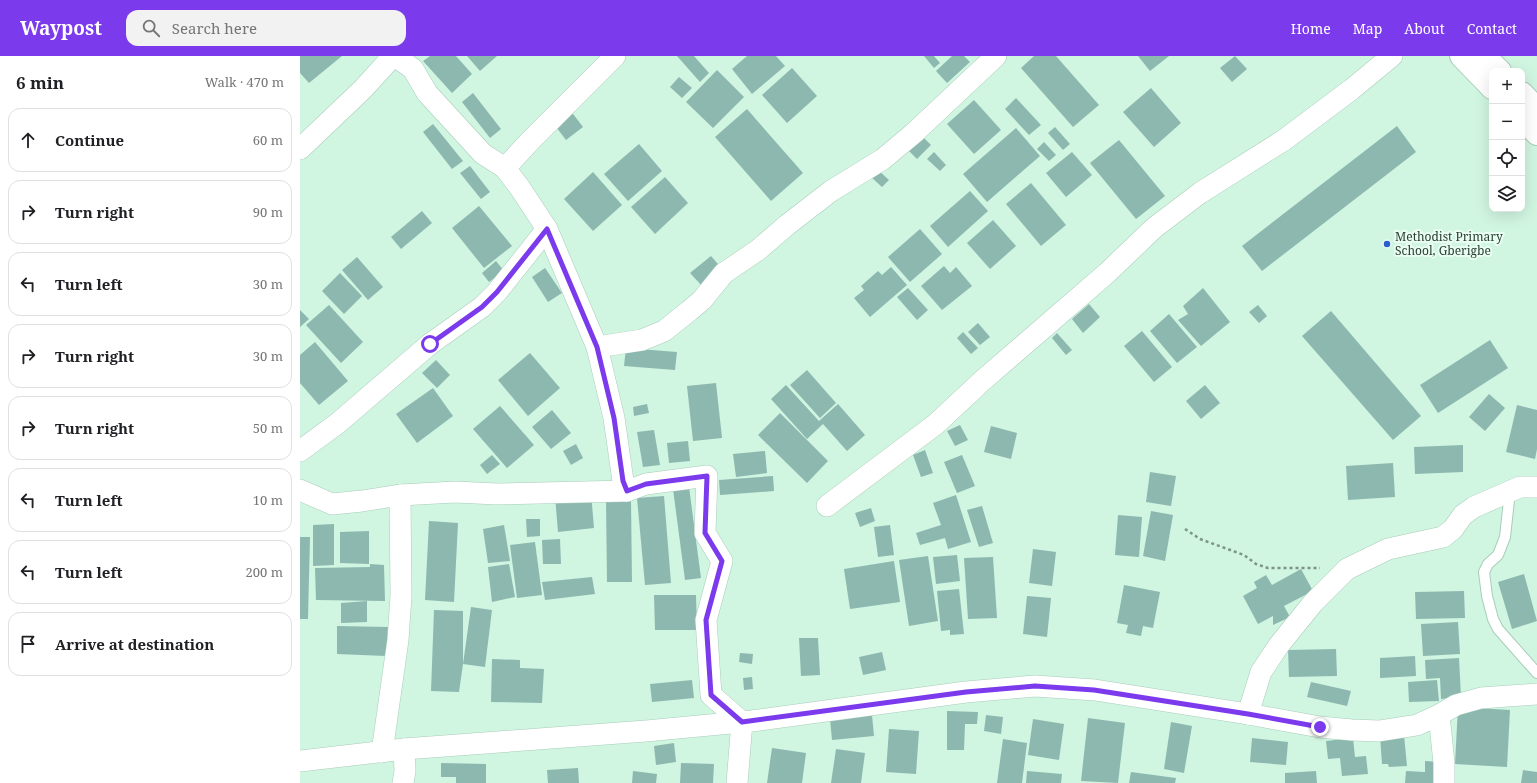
<!DOCTYPE html>
<html lang="en">
<head>
<meta charset="utf-8">
<style>
  :root { --surface:#fff; --page:#f2f2f2; --text:#202124; --muted:#757577; --line:#e0e0e0; --accent:#7c3aed }
  body { margin:0; font-family:"Noto Serif",serif; background:var(--page); color:var(--text) }
  .controls { position:absolute; right:12px; top:12px; display:grid; overflow:hidden; border-radius:8px; box-shadow:0 4px 16px #0002 }
  .controls button { width:36px; height:36px; display:grid; place-items:center; padding:0; border:0; border-bottom:1px solid var(--line); background:var(--surface); color:var(--text); font:20px sans-serif }
  .stop { position:absolute; width:12px; height:12px; margin:-9px; border:3px solid #7c3aed; border-radius:50%; background:#fff }
  .stop.end { background:#7c3aed; border-color:#fff; box-shadow:0 1px 4px #0008 }
  .list { margin:0; padding:0; list-style:none }
  h2 { display:flex; justify-content:space-between; align-items:center; height:52px; margin:0; padding:0 16px; font-size:17px }
  h2 small { font-size:13px; font-weight:400; color:var(--muted) }
  .list li { display:grid; grid-template-columns:26px 1fr auto; gap:12px; align-items:center; box-sizing:border-box; height:64px; margin:0 8px 8px; padding:0 8px; border:1px solid var(--line); border-radius:12px }
  .list b { display:block; font-size:15px; white-space:nowrap }
  .list em { font-size:13px; font-style:normal; color:var(--muted) }
  .icon { flex:none; width:22px; height:22px; fill:none; stroke:currentColor; stroke-width:2; stroke-linecap:round; stroke-linejoin:round }
  .map { position:relative; flex:none; width:1237px; height:727px; overflow:hidden }
  header { display:flex; align-items:center; gap:24px; box-sizing:border-box; height:56px; padding:0 20px; background:var(--accent); color:#fff }
  header strong { font-size:19px }
  nav { display:flex; gap:22px; margin-inline-start:auto; font-size:14px }
  .search { width:280px; height:36px; background:var(--page); display:flex; align-items:center; gap:10px; box-sizing:border-box; padding:0 14px; border-radius:12px; color:var(--muted); font-size:15px }
  main { display:flex }
  aside { flex:1; background:var(--surface) }
  .map>svg:first-child { display:block }
  .building { fill:#8db8b0 }
  .lines { fill:none; stroke-linecap:round; stroke-linejoin:round }
  .lane-casing { stroke:#a9cdba; stroke-width:12 }
  .street-casing { stroke:#a9cdba; stroke-width:22 }
  .secondary-casing { stroke:#a9cdba; stroke-width:24 }
  .path { stroke:#7c9588; stroke-width:2.5; stroke-dasharray:3 3; stroke-linecap:butt }
  .lane { stroke:#fff; stroke-width:10 }
  .street { stroke:#fff; stroke-width:21 }
  .secondary { stroke:#fff; stroke-width:22 }
  .route { stroke:#7c3aed; stroke-width:5 }
  .poi-dot { fill:#2b5fcd; stroke:#e8fff2; stroke-width:1.5 }
  .labels { text-anchor:middle; stroke-width:4; stroke-linejoin:round; paint-order:stroke }
  .poi-label { font-size:12px; fill:#2e3d35; stroke:#e8fff2; text-anchor:start }
</style>
</head>
<body>
<header>
<strong>Waypost</strong>
<div class="search"><svg class="icon" aria-label="search" viewBox="0 0 24 24"><circle cx="10" cy="10" r="6"/><path d="M15 15l6 6"/></svg>Search here</div>
<nav><a>Home</a><a>Map</a><a>About</a><a>Contact</a></nav>
</header>
<main>
<aside>
<h2>6 min<small>Walk · 470 m</small></h2>
<ul class="list">
<li><svg class="icon" aria-label="ahead" viewBox="0 0 24 24"><path d="M12 20V5M6 11l6-6 6 6"/></svg><div><b>Continue</b></div><em>60 m</em></li>
<li><svg class="icon" aria-label="right" viewBox="0 0 24 24"><path d="M7 20v-9h11M14 6l5 5-5 5"/></svg><div><b>Turn right</b></div><em>90 m</em></li>
<li><svg class="icon" aria-label="left" viewBox="0 0 24 24"><path d="M17 20v-9H6M10 6l-5 5 5 5"/></svg><div><b>Turn left</b></div><em>30 m</em></li>
<li><svg class="icon" aria-label="right" viewBox="0 0 24 24"><path d="M7 20v-9h11M14 6l5 5-5 5"/></svg><div><b>Turn right</b></div><em>30 m</em></li>
<li><svg class="icon" aria-label="right" viewBox="0 0 24 24"><path d="M7 20v-9h11M14 6l5 5-5 5"/></svg><div><b>Turn right</b></div><em>50 m</em></li>
<li><svg class="icon" aria-label="left" viewBox="0 0 24 24"><path d="M17 20v-9H6M10 6l-5 5 5 5"/></svg><div><b>Turn left</b></div><em>10 m</em></li>
<li><svg class="icon" aria-label="left" viewBox="0 0 24 24"><path d="M17 20v-9H6M10 6l-5 5 5 5"/></svg><div><b>Turn left</b></div><em>200 m</em></li>
<li><svg class="icon" aria-label="arrive" viewBox="0 0 24 24"><path d="M6 21V4h12l-3 4 3 4H6"/></svg><div><b>Arrive at destination</b></div></li>
</ul>
</aside>
<div class="map">
<svg width="1237" height="727" viewBox="0 0 1237 727">
  <rect width="100%" height="100%" fill="#d0f5e1"/>
  <g class="building">
    <path d="M0,0H42L9,27L0,17Z"/>
    <path d="M130,0H156L172,18L152,37L123,5Z"/>
    <path d="M167,0H197L180,15Z"/>
    <path d="M377,0H394L409,17L400,26Z"/>
    <path d="M447,0H476L485,10L452,38L432,13Z"/>
    <path d="M624,0H634L640,7L634,12Z"/>
    <path d="M652,0H664L670,6L647,27L636,15Z"/>
    <path d="M734,0H756L799,49L773,71L721,12Z"/>
    <path d="M838,0H869L850,15Z"/>
    <path d="M935,0L947,13L932,26L920,12Z"/>
    <path d="M492,12L517,40L487,67L462,39Z"/>
    <path d="M417,14L444,41L413,72L386,46Z"/>
    <path d="M379,21L392,32L382,42L370,31Z"/>
    <path d="M851,32L881,67L854,91L823,56Z"/>
    <path d="M173,37L201,73L190,82L162,46Z"/>
    <path d="M716,42L741,69L729,79L705,53Z"/>
    <path d="M674,44L701,74L674,98L647,68Z"/>
    <path d="M447,53L503,117L471,145L415,81Z"/>
    <path d="M270,54L283,71L266,84L253,67Z"/>
    <path d="M133,68L163,105L152,113L123,76Z"/>
    <path d="M1097,70L1116,96L962,215L942,190Z"/>
    <path d="M755,71L770,88L763,94L748,77Z"/>
    <path d="M716,72L740,100L687,146L663,118Z"/>
    <path d="M618,76L631,89L617,103L604,90Z"/>
    <path d="M819,84L865,140L836,163L790,107Z"/>
    <path d="M744,86L756,99L749,105L737,93Z"/>
    <path d="M339,88L362,115L328,145L304,118Z"/>
    <path d="M634,96L646,109L640,115L627,103Z"/>
    <path d="M772,96L792,119L766,141L746,117Z"/>
    <path d="M170,110L190,136L181,143L160,117Z"/>
    <path d="M578,114L589,124L582,131L571,121Z"/>
    <path d="M293,116L322,149L293,175L264,143Z"/>
    <path d="M365,121L388,147L355,178L331,151Z"/>
    <path d="M731,127L766,169L741,190L706,148Z"/>
    <path d="M670,135L688,155L648,191L630,170Z"/>
    <path d="M179,150L212,190L184,212L152,172Z"/>
    <path d="M122,155L132,167L101,193L91,181Z"/>
    <path d="M693,164L716,190L690,213L667,187Z"/>
    <path d="M620,173L642,198L610,226L588,201Z"/>
    <path d="M411,200L423,214L403,231L390,217Z"/>
    <path d="M57,201L83,231L68,244L42,214Z"/>
    <path d="M196,205L204,215L189,226L182,217Z"/>
    <path d="M644,210L650,217L656,211L672,230L642,254L621,230Z"/>
    <path d="M591,211L607,229L570,261L554,242L564,234L561,230L578,215L582,219Z"/>
    <path d="M245,212L262,237L248,246L232,221Z"/>
    <path d="M40,217L62,240L44,258L22,235Z"/>
    <path d="M608,232L628,254L617,264L597,241Z"/>
    <path d="M903,232L930,266L901,290L878,264L888,258L883,250Z"/>
    <path d="M789,248L800,261L783,277L772,263Z"/>
    <path d="M29,249L63,286L41,307L6,269Z"/>
    <path d="M958,249L967,260L959,267L949,256Z"/>
    <path d="M0,254L9,263L0,271Z"/>
    <path d="M1031,255L1121,360L1093,384L1002,280Z"/>
    <path d="M869,258L897,291L877,307L850,275Z"/>
    <path d="M678,267L690,281L680,289L668,276Z"/>
    <path d="M842,275L872,311L854,326L824,290Z"/>
    <path d="M663,276L678,292L671,298L657,282Z"/>
    <path d="M757,277L772,294L766,299L752,282Z"/>
    <path d="M1190,284L1208,312L1138,357L1120,329Z"/>
    <path d="M15,286L48,325L19,349L0,327V299Z"/>
    <path d="M326,292L377,296L375,314L324,310Z"/>
    <path d="M230,297L260,332L228,360L198,324Z"/>
    <path d="M136,304L150,319L137,332L122,317Z"/>
    <path d="M507,314L536,347L520,362L490,329Z"/>
    <path d="M416,327L422,382L393,385L387,330Z"/>
    <path d="M486,329L519,365L538,348L565,379L547,395L523,368L507,383L471,343Z"/>
    <path d="M905,329L920,347L901,363L886,345Z"/>
    <path d="M133,332L153,360L117,387L96,358Z"/>
    <path d="M1189,338L1205,352L1185,375L1169,361Z"/>
    <path d="M347,348L349,357L334,360L333,351Z"/>
    <path d="M1217,349L1237,354V393L1235,403L1206,396Z"/>
    <path d="M200,350L234,389L207,412L173,373Z"/>
    <path d="M252,354L271,377L251,393L232,371Z"/>
    <path d="M480,357L528,405L507,427L458,379Z"/>
    <path d="M660,369L668,384L655,390L647,375Z"/>
    <path d="M691,370L717,377L711,403L684,396Z"/>
    <path d="M354,374L360,409L343,411L337,376Z"/>
    <path d="M388,385L390,405L369,407L367,387Z"/>
    <path d="M276,388L283,402L271,409L263,395Z"/>
    <path d="M1163,389V416L1115,418L1114,391Z"/>
    <path d="M625,394L633,417L621,421L613,399Z"/>
    <path d="M465,395L467,417L436,421L433,398Z"/>
    <path d="M192,399L200,408L187,418L180,409Z"/>
    <path d="M662,399L675,430L657,437L644,406Z"/>
    <path d="M1093,407L1095,441L1048,444L1046,410Z"/>
    <path d="M850,416L876,420L871,450L846,446Z"/>
    <path d="M473,420L474,435L420,439L419,424Z"/>
    <path d="M389,431L401,522L385,524L373,433Z"/>
    <path d="M291,437L294,472L258,476L255,440Z"/>
    <path d="M656,439L671,486L648,493L645,482L620,489L616,477L641,469L633,447Z"/>
    <path d="M364,440L371,527L345,529L337,442Z"/>
    <path d="M306,445H331L332,526H307Z"/>
    <path d="M682,450L693,487L679,491L667,454Z"/>
    <path d="M571,452L575,465L560,471L555,457Z"/>
    <path d="M851,455L873,459L865,505L843,500Z"/>
    <path d="M818,459L842,461L839,501L815,499Z"/>
    <path d="M226,463H240V480L227,481Z"/>
    <path d="M129,465L158,467L154,546L125,544Z"/>
    <path d="M34,468V509L13,510V469Z"/>
    <path d="M204,469L210,505L188,507L183,473Z"/>
    <path d="M590,469L594,499L578,501L574,471Z"/>
    <path d="M69,475V508L40,507V476Z"/>
    <path d="M0,481H10L8,563H0Z"/>
    <path d="M260,483L261,508H243L242,484Z"/>
    <path d="M235,486L242,539L217,542L210,489Z"/>
    <path d="M733,493L756,496L752,530L729,527Z"/>
    <path d="M657,499L660,525L636,528L633,501Z"/>
    <path d="M628,500L638,565L609,570L599,504Z"/>
    <path d="M693,501L697,562L668,563L664,502Z"/>
    <path d="M594,505L600,546L550,553L544,513Z"/>
    <path d="M70,508L84,509L85,545L16,544L15,512L70,511Z"/>
    <path d="M209,508L215,541L192,546L188,511Z"/>
    <path d="M1001,513L1013,535L984,550L990,561L973,569V560L958,568L943,540L957,532L954,526L966,519L972,529Z"/>
    <path d="M1224,518L1237,565L1212,573L1198,526Z"/>
    <path d="M292,521L295,538L245,544L242,526Z"/>
    <path d="M824,529L860,536L853,572L843,570L841,580L826,577L828,569L817,567Z"/>
    <path d="M659,533L664,578L650,579V574L641,575L637,535Z"/>
    <path d="M1164,535L1165,562L1116,563L1115,536Z"/>
    <path d="M354,539H396L397,574H355Z"/>
    <path d="M727,540L751,542L747,581L723,578Z"/>
    <path d="M67,545V566L41,567V547Z"/>
    <path d="M171,551L192,554L185,611L163,608Z"/>
    <path d="M134,554L163,555V608L159,636L131,635Z"/>
    <path d="M1158,566L1160,598L1123,600L1121,568Z"/>
    <path d="M37,570L88,571L86,600L37,598Z"/>
    <path d="M499,582H518L520,619L501,620Z"/>
    <path d="M1036,593L1037,620L989,621L988,594Z"/>
    <path d="M582,596L586,614L563,619L559,601Z"/>
    <path d="M440,597L453,598L452,608L439,606Z"/>
    <path d="M1115,600L1116,620L1080,622V602Z"/>
    <path d="M1159,602L1161,641L1141,643L1140,622L1126,623L1125,604Z"/>
    <path d="M192,603L220,604V612L244,613L242,647L191,646Z"/>
    <path d="M452,621L453,633L444,634L443,622Z"/>
    <path d="M392,624L394,642L352,646L350,628Z"/>
    <path d="M1137,624L1139,645L1109,646L1108,626Z"/>
    <path d="M1011,626L1051,635L1047,650L1007,641Z"/>
    <path d="M1158,651L1210,654L1207,711L1155,708Z"/>
    <path d="M647,655L678,656L677,668H665L664,694H647Z"/>
    <path d="M572,659L574,680L532,684L530,663Z"/>
    <path d="M686,659L703,661L701,678L684,675Z"/>
    <path d="M788,662L825,667L818,727L781,725Z"/>
    <path d="M733,663L764,668L759,704L728,699Z"/>
    <path d="M871,666L892,670L884,717L864,713Z"/>
    <path d="M589,673L619,675L616,718L586,716Z"/>
    <path d="M1104,679L1107,710L1089,711L1088,708H1082L1080,680Z"/>
    <path d="M952,682L988,686L986,709L950,706Z"/>
    <path d="M1053,682L1055,701L1066,700L1068,718L1042,720L1040,702L1028,703L1026,685Z"/>
    <path d="M703,683L727,687L722,727H697Z"/>
    <path d="M374,687L376,706L356,709L354,690Z"/>
    <path d="M472,692L506,697L502,727H467Z"/>
    <path d="M536,693L565,697L561,727H531Z"/>
    <path d="M1125,705L1140,706L1139,727H1105L1106,715L1125,716Z"/>
    <path d="M141,707L186,708V727H156V721H141Z"/>
    <path d="M381,707L414,708L413,727H380Z"/>
    <path d="M278,712L279,727H248L247,714Z"/>
    <path d="M1223,714L1237,716V727H1221Z"/>
    <path d="M333,715L357,718L356,727H332Z"/>
    <path d="M727,715L762,718L761,727H726Z"/>
    <path d="M1016,715L1017,727H985V717Z"/>
    <path d="M831,716L876,722L875,727H829Z"/>
  </g>
  <g class="lines">
    <defs>
      <path id="lane" d="M1210,435L1205,481L1198,499L1188,508L1184,516L1187,540L1193,563L1198,573L1237,617"/>
      <g id="street">
        <path d="M95,0L113,13L127,37L183,98L205,112L220,132L247,173L297,291L314,362L323,425L327,435L346,428L407,420L405,477L422,505L406,564L411,639L442,666"/>
        <path d="M0,93L63,33L93,0"/>
        <path d="M205,112L231,84L315,0"/>
        <path d="M297,291L342,284L364,275L389,255L402,244L424,217L458,194L487,169L531,135L583,103L614,77L696,0"/>
        <path d="M0,395L38,367L130,288L182,251L197,236L247,173"/>
        <path d="M0,434L32,448L62,445L100,439L155,436L197,438L327,435"/>
        <path d="M527,450L636,368L682,325L807,217L854,172L900,137L984,84L1052,33L1092,0"/>
        <path d="M948,658L961,616L979,589L1013,547L1047,513L1088,493L1143,481L1153,473L1163,459L1174,451L1220,431H1237"/>
        <path d="M1139,659L1144,707V727"/>
        <path d="M82,696L98,584L101,540L100,439"/>
        <path d="M0,705L104,693L346,675L452,665L666,636L735,630L795,634L948,658L1020,671L1052,674L1079,675L1117,669L1139,659L1156,649L1181,642L1237,638"/>
        <path d="M103,727L105,715L104,693"/>
        <path d="M437,727L442,666"/>
      </g>
      <g id="secondary">
        <path d="M1161,0L1192,32"/>
        <path d="M1185,0L1200,15"/>
        <path d="M1222,37L1237,53"/>
        <path d="M1222,62L1237,78"/>
      </g>
    </defs>
    <use href="#lane" class="lane-casing"/>
    <use href="#street" class="street-casing"/>
    <use href="#secondary" class="secondary-casing"/>
    <path class="path" d="M885,473L900,483L944,499L956,508L968,512H1020"/>
    <use href="#lane" class="lane"/>
    <use href="#street" class="street"/>
    <use href="#secondary" class="secondary"/>
  </g>
  <g class="lines">
    <path class="route" d="M130,288L182,251L197,236L247,173L297,291L314,362L323,425L327,435L346,428L407,420L405,477L422,505L406,564L411,639L442,666L666,636L735,630L794,634L948,658L1020,671"/>
  </g>
  <circle class="poi-dot" cx="1087" cy="188" r="4"/>
  <g class="labels">
    <g class="poi-label">
      <text x="1095" y="185">Methodist Primary<tspan x="1095" dy="14">School, Gberigbe</tspan></text>
    </g>
  </g>
</svg>
<div class="controls">
<button>+</button>
<button>−</button>
<button><svg class="icon" aria-label="locate" viewBox="0 0 24 24"><circle cx="12" cy="12" r="6"/><path d="M12 2v4M12 18v4M2 12h4M18 12h4"/></svg></button>
<button><svg class="icon" aria-label="layers" viewBox="0 0 24 24"><path d="M12 4l9 5-9 5-9-5zM3 14l9 5 9-5"/></svg></button>
</div>
<div class="stop" style="left:130px;top:288px"></div>
<div class="stop end" style="left:1020px;top:671px"></div>
</div>
</main>
</body>
</html>
